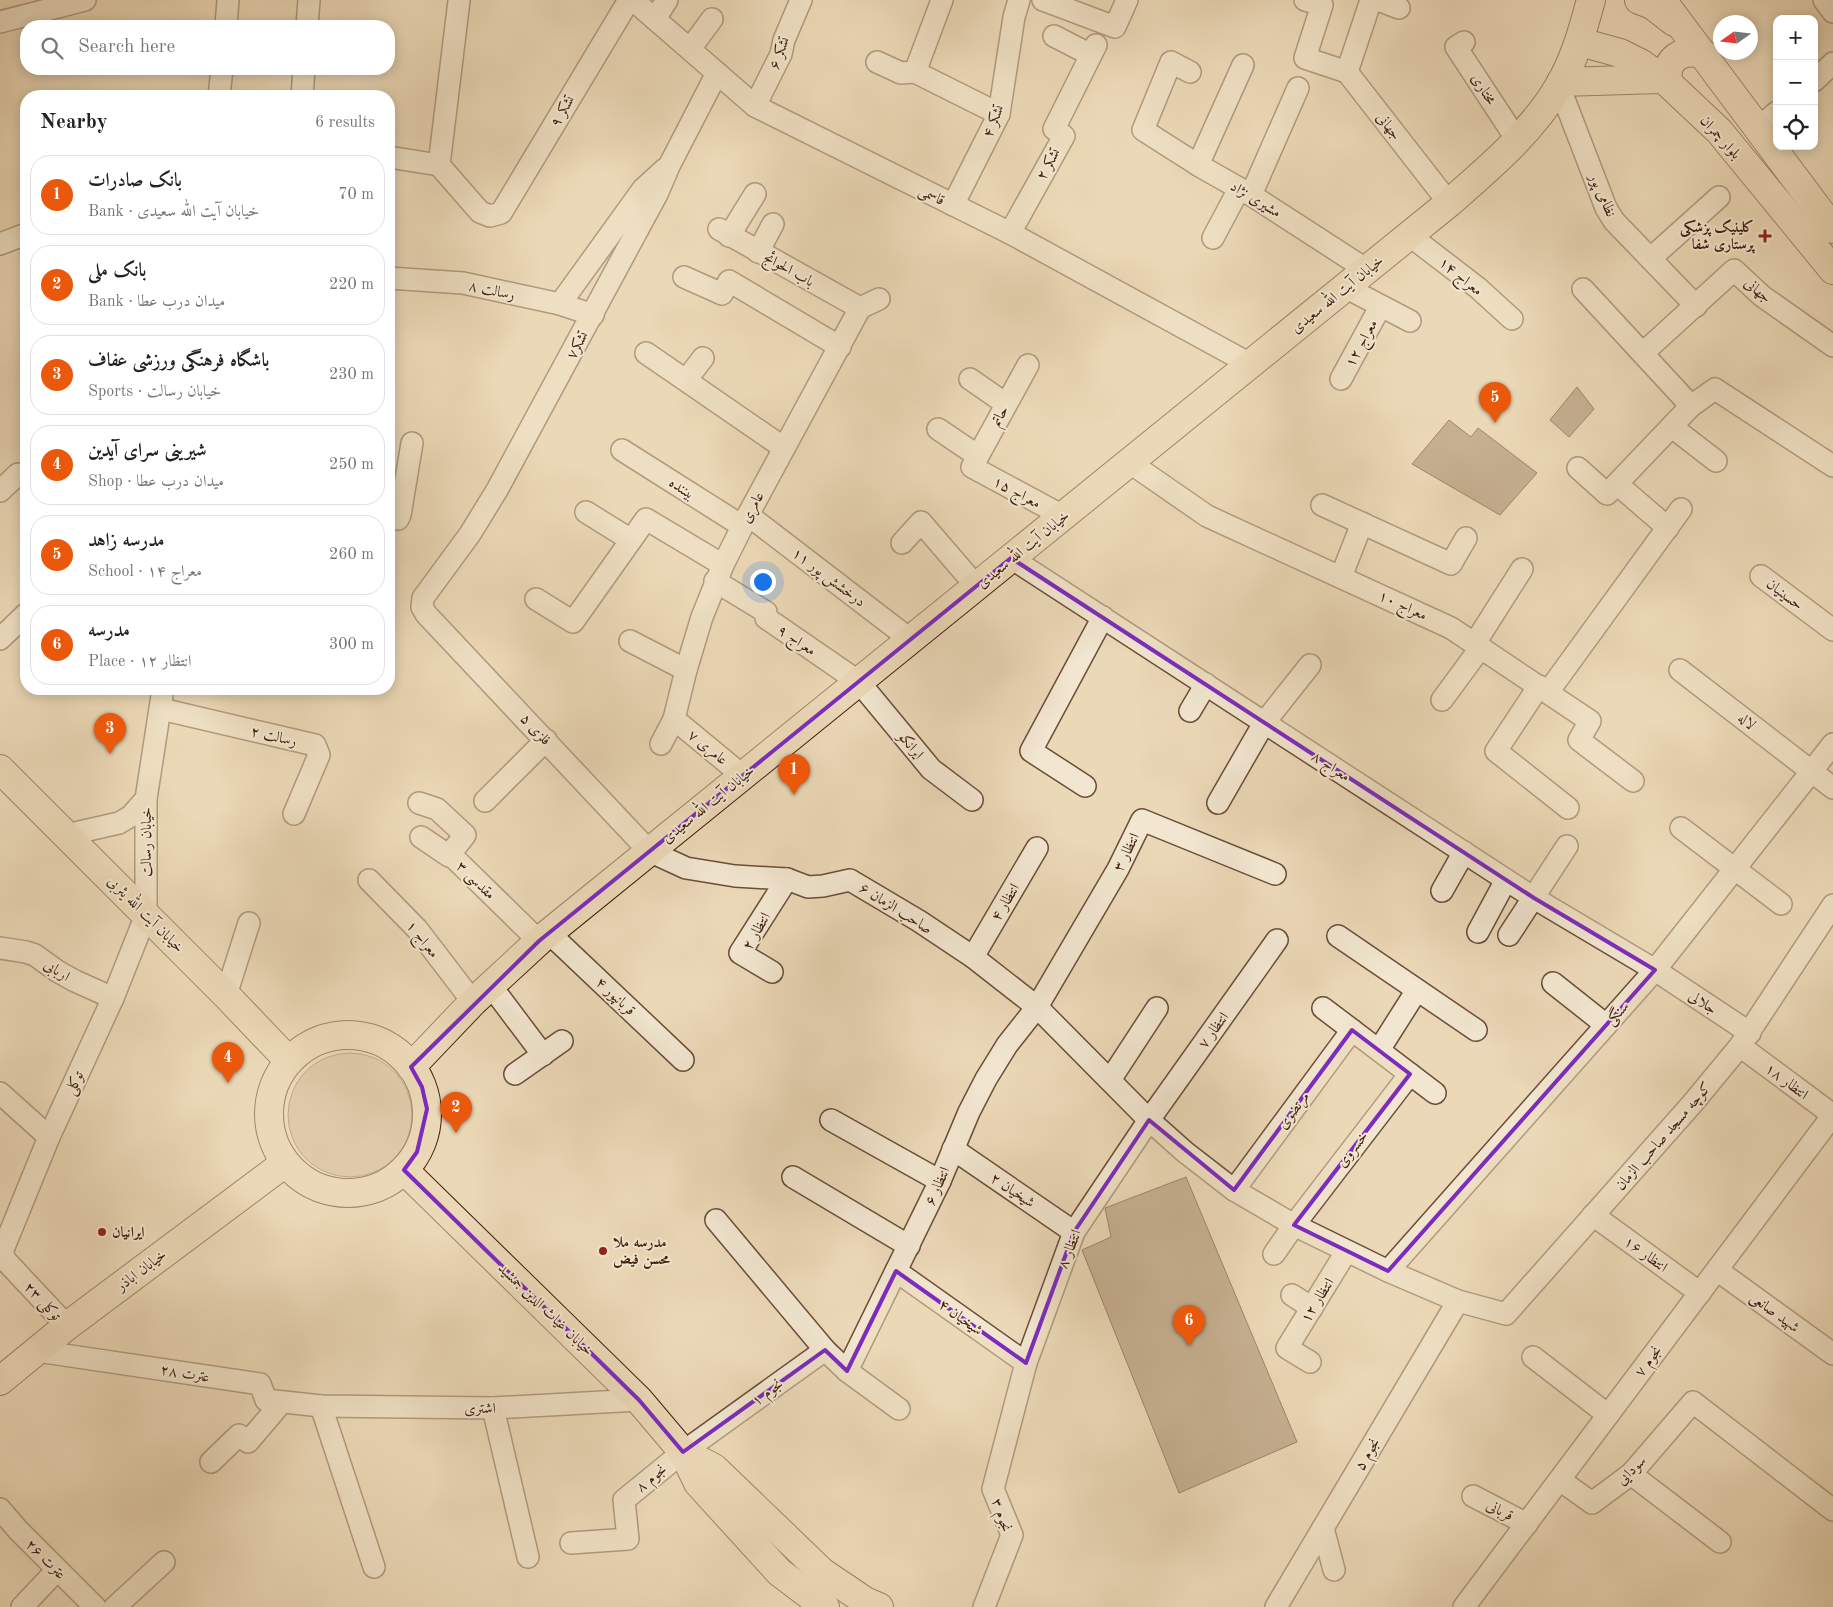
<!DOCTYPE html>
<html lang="en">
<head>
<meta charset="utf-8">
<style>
  :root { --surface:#fff; --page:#f2f2f2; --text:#222; --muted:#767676; --line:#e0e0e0; --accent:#ea580c }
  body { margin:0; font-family:"Old Standard TT",Amiri,serif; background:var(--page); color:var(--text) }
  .controls { position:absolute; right:15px; top:15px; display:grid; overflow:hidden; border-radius:10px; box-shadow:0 2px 12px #0003 }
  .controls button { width:45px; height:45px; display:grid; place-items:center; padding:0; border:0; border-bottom:1px solid var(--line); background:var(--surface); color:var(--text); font:25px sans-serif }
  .compass { position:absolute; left:1713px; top:15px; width:45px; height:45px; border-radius:50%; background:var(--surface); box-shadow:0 2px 12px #0003; rotate:256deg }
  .you { position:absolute; left:762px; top:581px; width:18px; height:18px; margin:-12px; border:4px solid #fff; border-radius:50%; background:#1a73e8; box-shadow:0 0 0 8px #1a73e833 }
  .badge { display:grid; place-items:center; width:32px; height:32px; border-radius:50%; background:var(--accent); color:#fff; font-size:16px; font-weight:700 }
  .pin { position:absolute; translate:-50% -41px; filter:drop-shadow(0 1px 2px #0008) }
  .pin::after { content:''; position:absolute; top:26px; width:18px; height:15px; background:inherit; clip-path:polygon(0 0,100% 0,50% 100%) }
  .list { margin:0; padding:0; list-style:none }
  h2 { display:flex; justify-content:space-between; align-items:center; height:65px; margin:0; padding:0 20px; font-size:21px }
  h2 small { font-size:16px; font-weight:400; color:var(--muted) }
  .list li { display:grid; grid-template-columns:32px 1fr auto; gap:15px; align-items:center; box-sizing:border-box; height:80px; margin:0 10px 10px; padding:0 10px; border:1px solid var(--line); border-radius:20px }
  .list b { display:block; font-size:19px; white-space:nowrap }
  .list p { margin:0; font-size:16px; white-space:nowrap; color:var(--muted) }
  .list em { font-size:16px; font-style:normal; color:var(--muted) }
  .icon { flex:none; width:28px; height:28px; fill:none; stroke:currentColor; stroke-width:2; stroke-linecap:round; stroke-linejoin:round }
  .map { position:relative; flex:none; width:1833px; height:1607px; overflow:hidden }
  .search { position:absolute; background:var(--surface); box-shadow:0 2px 12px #0003; left:20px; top:20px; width:375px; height:55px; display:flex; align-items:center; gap:12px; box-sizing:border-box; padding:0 18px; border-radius:20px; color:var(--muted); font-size:19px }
  .panel { position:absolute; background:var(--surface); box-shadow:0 2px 12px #0003; left:20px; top:90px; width:375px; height:605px; border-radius:20px }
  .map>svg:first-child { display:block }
  .green { fill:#ceb99a; stroke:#876c54 }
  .building { fill:#997f65; stroke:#401f0d }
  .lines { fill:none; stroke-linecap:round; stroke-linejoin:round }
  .minor-casing { stroke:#6b4d38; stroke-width:24 }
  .major-casing { stroke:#401f0d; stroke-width:30 }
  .minor { stroke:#f2e6d0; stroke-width:21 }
  .major { stroke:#ebd8b7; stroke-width:28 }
  .marked { fill:none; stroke:#7b2cbf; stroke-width:4; stroke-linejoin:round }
  .poi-dot { fill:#8f2418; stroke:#f2e6d0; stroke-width:2 }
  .labels { text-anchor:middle; stroke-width:4; stroke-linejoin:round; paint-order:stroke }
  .street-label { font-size:15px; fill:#401f0d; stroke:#f2e6d0 }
  .poi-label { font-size:15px; font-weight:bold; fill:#401f0d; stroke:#f2e6d0; text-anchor:start }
</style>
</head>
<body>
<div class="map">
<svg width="1833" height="1607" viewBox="0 0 1833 1607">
  <rect width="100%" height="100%" fill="#ebd8b7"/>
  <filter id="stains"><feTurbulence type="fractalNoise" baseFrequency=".004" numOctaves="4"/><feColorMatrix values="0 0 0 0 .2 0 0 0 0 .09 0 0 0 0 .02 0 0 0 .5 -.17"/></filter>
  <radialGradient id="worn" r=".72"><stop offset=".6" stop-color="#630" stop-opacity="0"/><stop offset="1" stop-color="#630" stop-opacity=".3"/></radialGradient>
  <circle class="green" cx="350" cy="1115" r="62"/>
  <g class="building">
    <path d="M1577,387L1594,409L1569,437L1550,420Z"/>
    <path d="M1449,420L1471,437L1478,428L1537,473L1500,515L1412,464Z"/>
    <path d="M1186,1177L1297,1442L1179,1493L1082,1250L1111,1237L1105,1208Z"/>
  </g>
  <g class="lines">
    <defs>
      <g id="minor">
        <path d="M633,0L755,106L1010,233L1250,364"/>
        <path d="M1043,0L1115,27L1127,0"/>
        <path d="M1305,0L1322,5L1305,58L1347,72"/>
        <path d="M1378,0L1399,8"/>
        <path d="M1824,0L1833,12"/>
        <path d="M459,1L439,165L480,212L490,216L501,213L629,0"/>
        <path d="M655,19L667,0"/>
        <path d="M0,22L85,0"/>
        <path d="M226,26L228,0"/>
        <path d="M307,26L309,0"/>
        <path d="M1054,36L1091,55"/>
        <path d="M1464,42L1456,47L1517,140"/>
        <path d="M690,49L712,19"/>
        <path d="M877,62L901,73L915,72L999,114"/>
        <path d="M915,72L942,0"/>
        <path d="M1190,72L1171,62L1143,130L1198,165L1251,195L1367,270"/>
        <path d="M1347,72L1449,203"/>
        <path d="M1347,72L1371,0"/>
        <path d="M717,73L669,166L657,194L497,490L470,534L423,598L422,607L426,614L649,851L686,868L735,876L787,879L808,887L823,886L850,880L919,921L973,957L1037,1007L1149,1120L1185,1152L1234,1190L1294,1225L1388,1271L1458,1301L1506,1314L1692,1104L1740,1046L1833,905"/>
        <path d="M1814,81L1833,63"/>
        <path d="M1559,86L1606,208L1614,221L1696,306"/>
        <path d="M219,96L222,69"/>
        <path d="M302,96L304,69"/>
        <path d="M755,106L781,54L784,40L801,0"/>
        <path d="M1758,128L1777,112"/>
        <path d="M389,157L439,165"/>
        <path d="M1198,165L1243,65"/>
        <path d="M1251,195L1298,88"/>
        <path d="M953,205L999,114L1014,17L1019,0"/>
        <path d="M719,229L860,308"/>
        <path d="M1010,233L1064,136L1054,129L1096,45"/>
        <path d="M1409,235L1478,288L1512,319"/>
        <path d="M729,236L755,194"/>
        <path d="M1213,238L1239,189"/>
        <path d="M0,244L26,234"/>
        <path d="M758,252L773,224"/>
        <path d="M1651,258L1719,197"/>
        <path d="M684,277L722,294L729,281L840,347"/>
        <path d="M389,278L463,283L560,304L593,315"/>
        <path d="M1345,287L1410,321"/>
        <path d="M1583,289L1691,406"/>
        <path d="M560,304L643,189L665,169"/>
        <path d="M860,308L879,299"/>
        <path d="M646,353L784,448"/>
        <path d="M1643,353L1734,270L1762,296L1833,346"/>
        <path d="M1028,365L972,467L1063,516"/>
        <path d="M970,379L1006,404"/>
        <path d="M1341,379L1380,307"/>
        <path d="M686,380L703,358"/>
        <path d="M1672,427L1716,461"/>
        <path d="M938,429L978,456"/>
        <path d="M622,450L742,526"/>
        <path d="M1129,462L1207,516L1451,628L1590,721L1579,740L1633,781"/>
        <path d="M1578,468L1607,494L1691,406L1715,389L1833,466"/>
        <path d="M1617,484L1668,528"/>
        <path d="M0,491L18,474"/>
        <path d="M1322,505L1451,564L1466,538"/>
        <path d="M586,512L631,540"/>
        <path d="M748,515L911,640"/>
        <path d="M389,519H398L400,515L412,443"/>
        <path d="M902,543L921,522L976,586"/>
        <path d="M1011,558L1534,898L1655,970L1750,1033"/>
        <path d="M1761,576L1833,630"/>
        <path d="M1341,577L1362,523"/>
        <path d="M715,581L766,612V618L859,682L931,769L972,800"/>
        <path d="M536,599L573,622L646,519L723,565"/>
        <path d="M0,639L26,614"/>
        <path d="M630,641L686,670"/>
        <path d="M1475,643L1522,569"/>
        <path d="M1680,670L1833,788"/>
        <path d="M1539,686L1496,751L1568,808"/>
        <path d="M1548,692L1681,509"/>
        <path d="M1442,700L1481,647"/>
        <path d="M161,709L315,745L319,755L294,814"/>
        <path d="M1190,711L1206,684"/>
        <path d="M674,719L743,776"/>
        <path d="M661,744L674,719L686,670L702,617L723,565L748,515L860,308"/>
        <path d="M1085,786L1031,751L1103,617"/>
        <path d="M485,801L546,740"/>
        <path d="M419,803L437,809L465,835L450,854L539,941"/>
        <path d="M1218,803L1264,723L1310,665"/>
        <path d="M1681,828L1781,904"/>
        <path d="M66,835L119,823L131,816L146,799"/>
        <path d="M421,837L449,856L450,854"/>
        <path d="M369,880L417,929L473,1002"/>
        <path d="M1442,891L1464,852"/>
        <path d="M1478,932L1506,880"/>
        <path d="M549,933L683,1060"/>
        <path d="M1509,935L1567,846"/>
        <path d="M1338,936L1476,1030"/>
        <path d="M0,948L26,952L35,955L57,971L75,981L113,998"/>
        <path d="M973,957L1037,848"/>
        <path d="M772,972L740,953L787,879"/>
        <path d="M1553,983L1606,1025"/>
        <path d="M491,986L543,1055"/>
        <path d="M226,995L249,923"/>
        <path d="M1323,1008L1435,1093"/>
        <path d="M1740,1046L1833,1115"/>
        <path d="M1379,1050L1417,990"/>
        <path d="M515,1074L562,1041"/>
        <path d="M1110,1080L1157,1008"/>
        <path d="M0,1093L49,1137"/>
        <path d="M831,1120L940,1181"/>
        <path d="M953,1149L1074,1232"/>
        <path d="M793,1177L909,1246"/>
        <path d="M1234,1190L1352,1030"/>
        <path d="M1593,1215L1700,1293"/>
        <path d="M716,1220L825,1350"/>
        <path d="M1274,1254L1294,1225L1410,1074"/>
        <path d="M1717,1270L1833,1354"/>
        <path d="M896,1271L1026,1363"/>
        <path d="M1388,1271L1655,970L1833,744"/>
        <path d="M1292,1295L1312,1308"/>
        <path d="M67,1326L6,1261L2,1252L49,1137L113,998L146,915V799L163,689"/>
        <path d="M37,1351L260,1384L266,1400L321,1406L493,1408L639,1400"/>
        <path d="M1533,1357L1608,1415"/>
        <path d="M1310,1362L1287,1348L1346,1252"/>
        <path d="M847,1371L940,1181L969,1112L986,1079L1007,1045L1037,1007L1118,869L1142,820L1275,874"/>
        <path d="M321,1406L374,1567"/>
        <path d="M493,1408L528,1557"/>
        <path d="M211,1462L239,1435L248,1442L282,1402"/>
        <path d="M1631,1474L1720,1542"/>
        <path d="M1560,1480L1592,1503L1631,1474L1693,1402L1833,1510"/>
        <path d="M1473,1496L1527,1524"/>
        <path d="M0,1509L18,1530L95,1607"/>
        <path d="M1323,1528L1334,1570"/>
        <path d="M571,1543L628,1539L624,1500L683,1452L825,1350L847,1371L899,1409"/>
        <path d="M22,1607L57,1570"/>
        <path d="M115,1607L164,1562"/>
        <path d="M984,1607L1012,1535L993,1489L1026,1363L1074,1232L1149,1120L1277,940"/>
        <path d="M1276,1607L1458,1301"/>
        <path d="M1464,1607L1833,1115"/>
      </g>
      <g id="major">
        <path d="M1639,0L1652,5L1674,22"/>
        <path d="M1662,0L1833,229"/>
        <path d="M1580,42L1620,53L1642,64L1668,83L1719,131L1833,270"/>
        <path d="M1561,82L1661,79"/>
        <path d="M1668,83C1664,59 1682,47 1705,55"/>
        <path d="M0,769L226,995L289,1061"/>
        <circle cx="348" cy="1114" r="79"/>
        <path d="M411,1067L473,1002L539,941L1449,203C1489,168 1532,132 1559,86C1575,59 1583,29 1591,0"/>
        <path d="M404,1170L639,1400L683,1452L698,1483L779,1572L825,1607"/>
        <path d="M0,1381L67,1326L285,1163"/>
        <path d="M683,1452L714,1468L822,1572L865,1601L879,1607"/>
      </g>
    </defs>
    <use href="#minor" class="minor-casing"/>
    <use href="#major" class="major-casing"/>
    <use href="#minor" class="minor"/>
    <use href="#major" class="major"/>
  </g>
  <path d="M0 0H1833V1607H0ZM1011,558L1534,898L1655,970L1388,1271L1294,1225L1410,1074L1352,1030L1234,1190L1149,1120L1074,1232L1026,1363L896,1271L847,1371L825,1350L683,1452L639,1400L404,1170L417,1152L427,1109L422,1087L411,1067L539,941Z" fill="#ebd8b7" fill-opacity=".55" fill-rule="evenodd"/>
  <path class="marked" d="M1011,558L1534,898L1655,970L1388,1271L1294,1225L1410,1074L1352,1030L1234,1190L1149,1120L1074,1232L1026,1363L896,1271L847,1371L825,1350L683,1452L639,1400L404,1170L417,1152L427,1109L422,1087L411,1067L539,941Z"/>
  <g class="poi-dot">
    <path d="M1762.5 228.5h5v5h5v5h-5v5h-5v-5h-5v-5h5z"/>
    <circle cx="102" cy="1232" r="5"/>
    <circle cx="603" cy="1251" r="5"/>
  </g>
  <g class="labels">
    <g class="street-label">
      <text transform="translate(779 53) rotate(-69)" y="5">تشکر ۶</text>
      <text transform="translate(1484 89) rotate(57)" y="5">مختاری</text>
      <text transform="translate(562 111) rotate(-59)" y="5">تشکر ۹</text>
      <text transform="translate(993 121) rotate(-68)" y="5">تشکر ۴</text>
      <text transform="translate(1389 126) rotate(52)" y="5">جهانی</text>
      <text transform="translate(1721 137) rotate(48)" y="5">بلوار چمران</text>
      <text transform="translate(1048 164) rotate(-61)" y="5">تشکر ۲</text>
      <text transform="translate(932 195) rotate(27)" y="5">قاسمی</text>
      <text transform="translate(1603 195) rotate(66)" y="5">نظامی پور</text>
      <text transform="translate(1256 199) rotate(31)" y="5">مشیری نژاد</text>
      <text transform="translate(789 269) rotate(29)" y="5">باب الحوائج</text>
      <text transform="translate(1461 276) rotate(39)" y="5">معراج ۱۴</text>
      <text transform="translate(492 290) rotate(12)" y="5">رسالت ۸</text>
      <text transform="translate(1758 290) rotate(40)" y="5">جهانی</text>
      <text transform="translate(1337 294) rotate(-39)" y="5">خیابان آیت الله سعیدی</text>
      <text transform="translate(1361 343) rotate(-61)" y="5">معراج ۱۲</text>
      <text transform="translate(577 345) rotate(-61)" y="5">تشکر۷</text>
      <text transform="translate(999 416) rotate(-62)" y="5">حاتم</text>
      <text transform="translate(682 488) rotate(33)" y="5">بیننده</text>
      <text transform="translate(1017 492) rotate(28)" y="5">معراج ۱۵</text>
      <text transform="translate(752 507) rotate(-62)" y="5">عامری</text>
      <text transform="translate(1023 549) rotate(-39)" y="5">خیابان آیت الله سعیدی</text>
      <text transform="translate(829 577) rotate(37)" y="5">درخشش پور ۱۱</text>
      <text transform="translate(1785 594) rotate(37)" y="5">حسینیان</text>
      <text transform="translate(1403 605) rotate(25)" y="5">معراج ۱۰</text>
      <text transform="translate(797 640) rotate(34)" y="5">معراج ۹</text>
      <text transform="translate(1747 721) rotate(38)" y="5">لاله</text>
      <text transform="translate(536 729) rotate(47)" y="5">فلزی ۵</text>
      <text transform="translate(274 736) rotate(13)" y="5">رسالت ۲</text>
      <text transform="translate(911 745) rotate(50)" y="5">ایرانکو</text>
      <text transform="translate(708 747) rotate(39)" y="5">عامری ۷</text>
      <text transform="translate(1331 766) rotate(33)" y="5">معراج ۸</text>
      <text transform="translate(708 804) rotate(-39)" y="5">خیابان آیت الله سعیدی</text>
      <text transform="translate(146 842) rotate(-90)" y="5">خیابان رسالت</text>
      <text transform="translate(1126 852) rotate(-64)" y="5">انتظار ۳</text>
      <text transform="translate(476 880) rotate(44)" y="5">مقدسی ۳</text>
      <text transform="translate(1005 902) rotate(-59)" y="5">انتظار ۴</text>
      <text transform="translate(896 908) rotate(32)" y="5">صاحب الزمان ۶</text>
      <text transform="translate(146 914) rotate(45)" y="5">خیابان آیت الله یثربی</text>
      <text transform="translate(756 931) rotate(-60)" y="5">انتظار ۲</text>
      <text transform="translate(423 939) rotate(51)" y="5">معراج ۱</text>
      <text transform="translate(57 970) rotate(33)" y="5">اربابی</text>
      <text transform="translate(616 996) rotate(43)" y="5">قربانپور ۴</text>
      <text transform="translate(1703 1002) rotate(33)" y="5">جلالی</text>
      <text transform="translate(1617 1013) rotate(-48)" y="5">سنگی</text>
      <text transform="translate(1213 1030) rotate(-54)" y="5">انتظار ۷</text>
      <text transform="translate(1787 1081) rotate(37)" y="5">انتظار ۱۸</text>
      <text transform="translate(74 1083) rotate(-65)" y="5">توکلی</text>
      <text transform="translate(1293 1110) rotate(-53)" y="5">مرتضوی</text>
      <text transform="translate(1663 1136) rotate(-49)" y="5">کوچه مسجد صاحب الزمان</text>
      <text transform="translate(1352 1149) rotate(-52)" y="5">خسروی</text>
      <text transform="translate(937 1186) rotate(-66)" y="5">انتظار ۶</text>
      <text transform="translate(1013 1190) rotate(34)" y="5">شیخیان ۲</text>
      <text transform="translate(1069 1249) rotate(-68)" y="5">انتظار ۸</text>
      <text transform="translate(1646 1254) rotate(36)" y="5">انتظار ۱۶</text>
      <text transform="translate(141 1270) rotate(-37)" y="5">خیابان اباذر</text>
      <text transform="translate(1317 1300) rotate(-58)" y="5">انتظار ۱۲</text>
      <text transform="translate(43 1301) rotate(47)" y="5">توکلی ۲۳</text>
      <text transform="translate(546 1309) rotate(44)" y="5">خیابان غیاث الدین جمشید</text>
      <text transform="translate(1775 1312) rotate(36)" y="5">شهید صانعی</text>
      <text transform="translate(961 1317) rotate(36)" y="5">شیخیان ۴</text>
      <text transform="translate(1648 1361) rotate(-53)" y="5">نجوم ۷</text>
      <text transform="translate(185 1373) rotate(9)" y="5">عترت ۲۸</text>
      <text transform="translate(767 1392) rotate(-36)" y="5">نجوم ۱</text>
      <text x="480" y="1413">اشتری</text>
      <text transform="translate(1367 1454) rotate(-59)" y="5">نجوم ۵</text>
      <text transform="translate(1631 1470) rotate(-44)" y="5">سودایی</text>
      <text transform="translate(651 1478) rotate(-39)" y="5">نجوم ۸</text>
      <text transform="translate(1500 1510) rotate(27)" y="5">قربانی</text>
      <text transform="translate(1002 1515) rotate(71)" y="5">نجوم ۳</text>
      <text transform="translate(46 1559) rotate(45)" y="5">عترت ۲۶</text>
    </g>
    <g class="poi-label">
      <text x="1754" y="232" text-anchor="end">کلینیک پزشکی<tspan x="1754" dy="17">پرستاری شفا</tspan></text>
      <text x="112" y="1237">ایرانیان</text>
      <text x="613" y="1247">مدرسه ملا<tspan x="613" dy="17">محسن فیض</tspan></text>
    </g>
  </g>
  <rect width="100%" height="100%" filter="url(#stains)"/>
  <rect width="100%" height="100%" fill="url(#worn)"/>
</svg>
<div class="controls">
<button>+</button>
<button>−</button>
<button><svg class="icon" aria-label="locate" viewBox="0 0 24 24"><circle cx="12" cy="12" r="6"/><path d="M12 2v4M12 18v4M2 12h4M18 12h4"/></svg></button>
</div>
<svg class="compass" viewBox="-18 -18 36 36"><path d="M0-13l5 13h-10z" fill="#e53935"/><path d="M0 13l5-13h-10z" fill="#767676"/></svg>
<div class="you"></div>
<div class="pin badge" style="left:794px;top:795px">1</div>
<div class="pin badge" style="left:456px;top:1133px">2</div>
<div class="pin badge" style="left:110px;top:754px">3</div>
<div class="pin badge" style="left:228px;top:1083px">4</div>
<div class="pin badge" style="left:1495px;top:423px">5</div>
<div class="pin badge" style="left:1189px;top:1346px">6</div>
<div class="search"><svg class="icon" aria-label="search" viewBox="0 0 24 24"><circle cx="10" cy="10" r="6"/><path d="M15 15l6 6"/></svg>Search here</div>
<section class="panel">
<h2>Nearby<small>6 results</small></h2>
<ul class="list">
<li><span class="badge">1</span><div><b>بانک صادرات</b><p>Bank · خیابان آیت الله سعیدی</p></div><em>70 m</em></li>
<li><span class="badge">2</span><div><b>بانک ملی</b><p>Bank · میدان درب عطا</p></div><em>220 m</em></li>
<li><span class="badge">3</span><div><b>باشگاه فرهنگی ورزشی عفاف</b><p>Sports · خیابان رسالت</p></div><em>230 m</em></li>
<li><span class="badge">4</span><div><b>شیرینی سرای آیدین</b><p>Shop · میدان درب عطا</p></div><em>250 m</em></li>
<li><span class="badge">5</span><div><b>مدرسه زاهد</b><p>School · معراج ۱۴</p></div><em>260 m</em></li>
<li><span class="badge">6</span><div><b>مدرسه</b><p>Place · انتظار ۱۲</p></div><em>300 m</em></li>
</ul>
</section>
</div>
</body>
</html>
